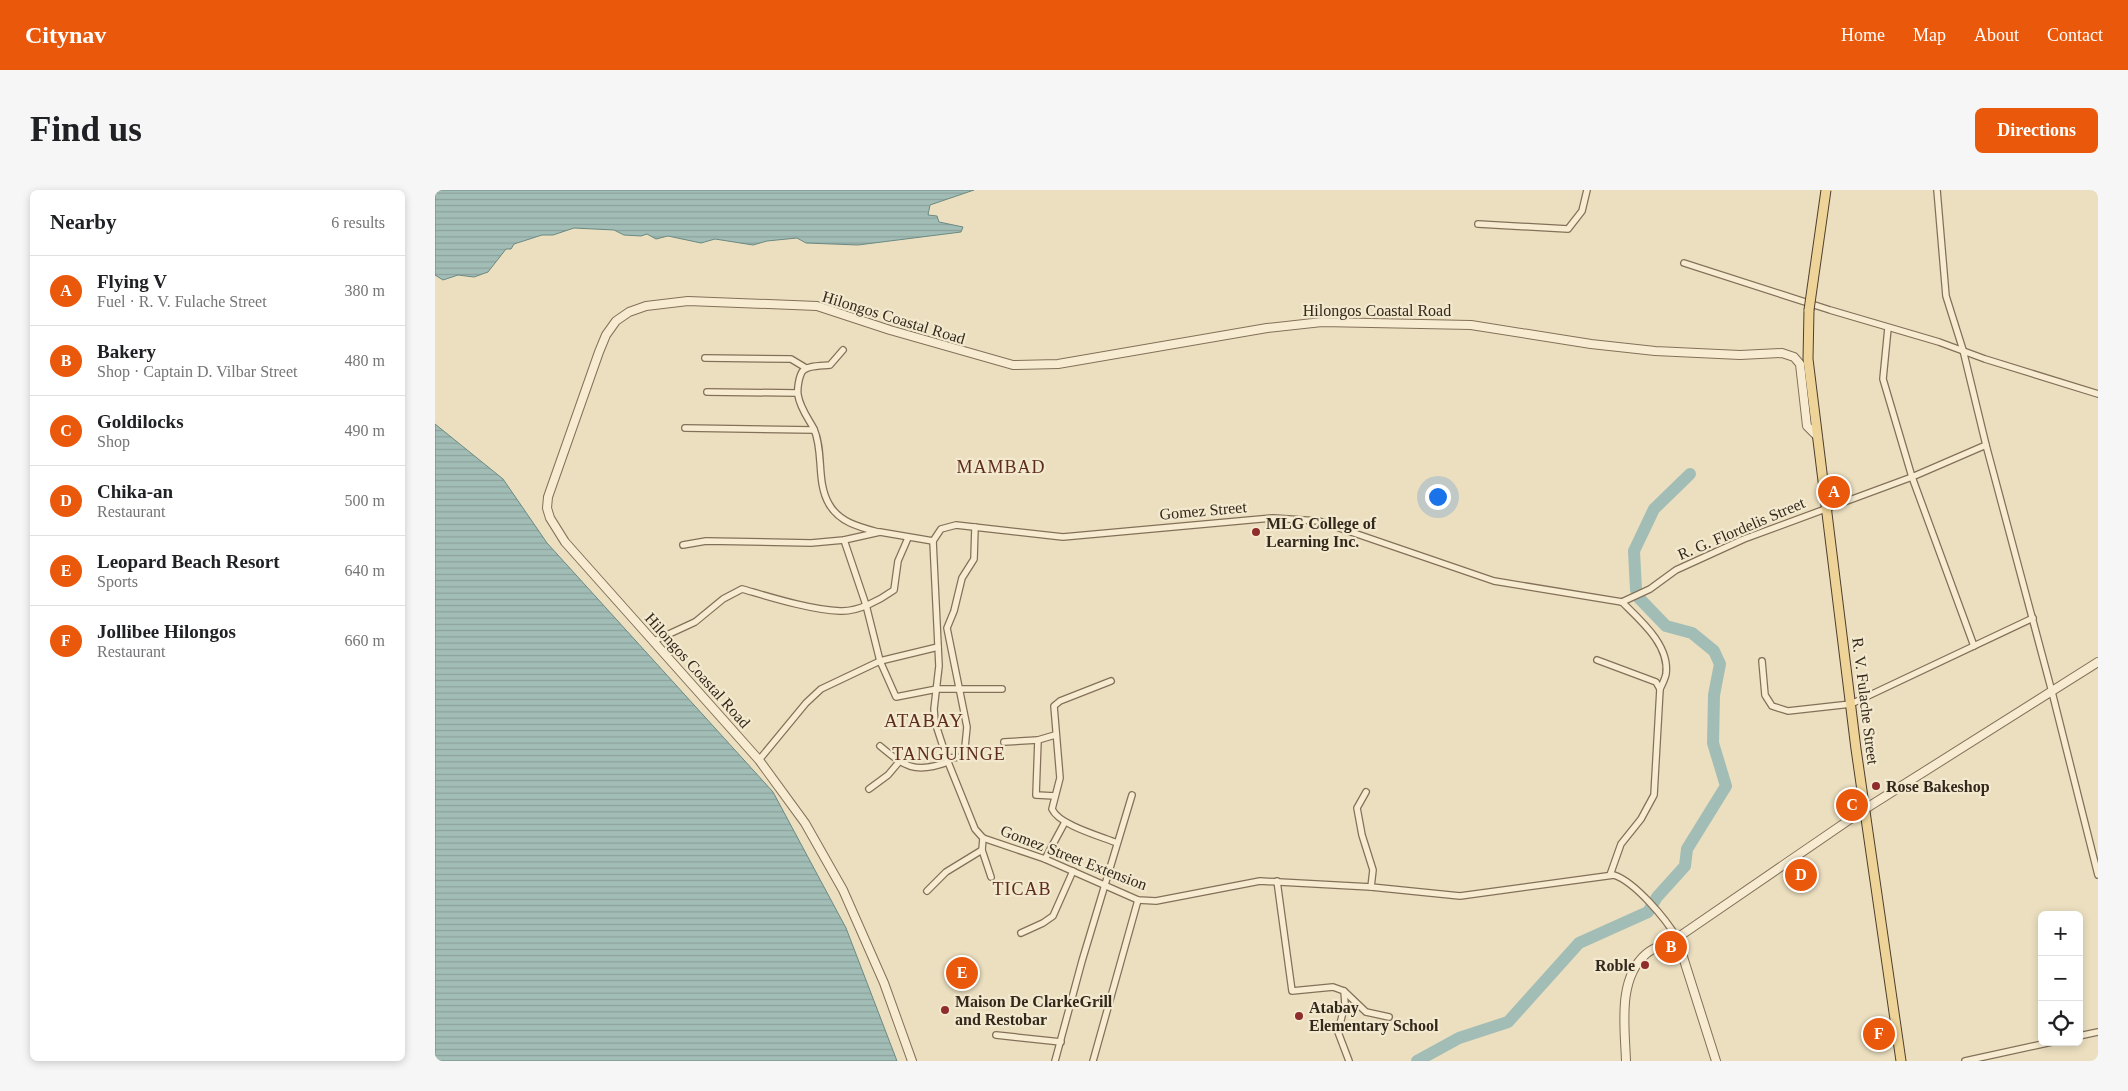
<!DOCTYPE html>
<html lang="en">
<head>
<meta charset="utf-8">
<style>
  :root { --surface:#fff; --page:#f6f6f6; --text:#202124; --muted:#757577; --line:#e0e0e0; --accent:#ea580c }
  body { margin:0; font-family:Georgia,serif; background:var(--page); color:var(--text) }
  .controls { position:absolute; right:15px; bottom:15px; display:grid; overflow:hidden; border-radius:8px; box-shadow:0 2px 8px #0003 }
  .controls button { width:45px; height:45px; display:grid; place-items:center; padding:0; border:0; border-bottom:1px solid var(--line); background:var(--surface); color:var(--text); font:25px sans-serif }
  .you { position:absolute; left:1002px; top:306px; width:18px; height:18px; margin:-12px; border:4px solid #fff; border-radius:50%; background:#1a73e8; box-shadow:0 0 0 8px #1a73e833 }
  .badge { display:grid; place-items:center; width:32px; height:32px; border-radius:50%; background:var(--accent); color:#fff; font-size:16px; font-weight:700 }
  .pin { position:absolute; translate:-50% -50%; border:2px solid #fff; box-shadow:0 1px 5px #0006 }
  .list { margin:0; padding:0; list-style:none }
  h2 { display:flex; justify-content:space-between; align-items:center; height:65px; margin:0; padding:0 20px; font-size:21px }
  h2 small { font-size:16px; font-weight:400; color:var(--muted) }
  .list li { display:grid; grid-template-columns:32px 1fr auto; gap:15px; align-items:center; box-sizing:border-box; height:70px; padding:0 20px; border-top:1px solid var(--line) }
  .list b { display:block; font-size:19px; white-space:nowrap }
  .list p { margin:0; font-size:16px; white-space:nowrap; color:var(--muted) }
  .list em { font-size:16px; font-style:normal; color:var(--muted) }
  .icon { flex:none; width:28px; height:28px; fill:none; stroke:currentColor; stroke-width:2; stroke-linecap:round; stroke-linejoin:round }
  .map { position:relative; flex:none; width:1663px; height:871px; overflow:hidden; border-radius:8px }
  header { display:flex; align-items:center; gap:30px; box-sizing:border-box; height:70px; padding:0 25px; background:var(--accent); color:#fff }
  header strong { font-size:24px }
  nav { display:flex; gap:28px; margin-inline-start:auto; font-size:18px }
  .intro { display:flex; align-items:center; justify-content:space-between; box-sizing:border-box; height:120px; padding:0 30px }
  h1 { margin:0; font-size:35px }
  .button { padding:12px 22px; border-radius:8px; background:var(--accent); color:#fff; font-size:18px; font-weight:700 }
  main { display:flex; gap:30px; padding:0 30px }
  aside { flex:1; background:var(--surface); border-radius:8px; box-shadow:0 2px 8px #0003 }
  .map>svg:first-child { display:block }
  .water { fill:url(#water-rules); stroke:#6a8a83 }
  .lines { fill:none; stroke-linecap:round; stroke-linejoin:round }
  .river { stroke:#a2bdb6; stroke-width:12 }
  .minor-casing { stroke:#837058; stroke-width:8 }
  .tertiary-casing { stroke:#837058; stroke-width:10 }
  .primary-casing { stroke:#503e2d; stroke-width:11 }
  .minor { stroke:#f7ecd2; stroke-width:5.5 }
  .tertiary { stroke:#f7ecd2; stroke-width:8 }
  .primary { stroke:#eed498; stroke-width:9 }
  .primary-bridge-casing { stroke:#503e2d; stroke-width:11; stroke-linecap:butt }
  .primary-bridge { stroke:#eed498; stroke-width:9 }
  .poi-dot { fill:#8f2c2c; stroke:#f3e9ce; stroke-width:2 }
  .labels { text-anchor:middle; stroke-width:4.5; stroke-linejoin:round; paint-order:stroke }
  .street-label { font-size:16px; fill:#33281c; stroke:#f3e9ce }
  .poi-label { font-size:16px; font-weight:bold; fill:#33281c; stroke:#f3e9ce; text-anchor:start }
  .neighbourhood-label { font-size:18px; letter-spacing:1px; fill:#5d2c1e; stroke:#f3e9ce }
  .quarter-label { font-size:19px; letter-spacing:1px; fill:#5d2c1e; stroke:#f3e9ce }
</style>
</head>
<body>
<header>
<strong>Citynav</strong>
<nav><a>Home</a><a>Map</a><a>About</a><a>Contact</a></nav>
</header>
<div class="intro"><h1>Find us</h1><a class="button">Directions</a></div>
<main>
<aside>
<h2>Nearby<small>6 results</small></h2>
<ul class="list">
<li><span class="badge">A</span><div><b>Flying V</b><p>Fuel · R. V. Fulache Street</p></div><em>380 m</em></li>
<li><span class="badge">B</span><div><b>Bakery</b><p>Shop · Captain D. Vilbar Street</p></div><em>480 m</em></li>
<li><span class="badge">C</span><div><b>Goldilocks</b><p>Shop</p></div><em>490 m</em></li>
<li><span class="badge">D</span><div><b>Chika-an</b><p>Restaurant</p></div><em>500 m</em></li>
<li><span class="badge">E</span><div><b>Leopard Beach Resort</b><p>Sports</p></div><em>640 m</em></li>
<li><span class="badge">F</span><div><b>Jollibee Hilongos</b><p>Restaurant</p></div><em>660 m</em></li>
</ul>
</aside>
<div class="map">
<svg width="1663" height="871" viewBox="0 0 1663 871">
  <defs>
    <pattern id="water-rules" width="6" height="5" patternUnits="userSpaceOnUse" patternTransform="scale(1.25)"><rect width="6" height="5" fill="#a2bdb6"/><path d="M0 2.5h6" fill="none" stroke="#8ca29c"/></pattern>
  </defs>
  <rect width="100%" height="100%" fill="#ebdfbf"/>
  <g class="water">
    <path d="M0,0H539L495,15L493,25L502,26L504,32L528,37L526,42L423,55L371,53L362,48L332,51L318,55L280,49L266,53L233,46L221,49L212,44L206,46L189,45L179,40L139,38L118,45H107L79,54L76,59H71L53,82L39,87L23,85L8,90L0,85Z"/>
    <path d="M0,234L68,289L112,353L338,602L411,738L462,871H0Z"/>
  </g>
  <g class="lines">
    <g class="river">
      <path d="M1201,400L1199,361L1219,319L1255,284"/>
      <path d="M982,871L1024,848L1073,832L1144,753L1213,722L1222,707L1250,676L1252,659L1291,596L1278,553L1279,505L1285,474L1279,461L1257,443L1231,436L1203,407"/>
    </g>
    <defs>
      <g id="minor">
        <path d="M1502,0L1511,106L1528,160L1551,255L1617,502L1663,685"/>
        <path d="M1043,34L1133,39L1147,21L1152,0"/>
        <path d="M1249,73L1395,120L1504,152L1550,169L1663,204"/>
        <path d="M1453,138L1448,189L1477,287L1539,456"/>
        <path d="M408,160L395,175C387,176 371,175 367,182C364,187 362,199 363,205C365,218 373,228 379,239C389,262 381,292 394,314C404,332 424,337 443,342"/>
        <path d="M270,168L356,169L371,178"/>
        <path d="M272,202L362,203"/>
        <path d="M250,238L379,240"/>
        <path d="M409,350L431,415L445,471L503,457"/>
        <path d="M498,351L504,476L499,519L500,532L513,572L540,639L548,648L610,669L703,710L721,711L825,691L936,697L1025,706L1179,685C1200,692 1231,729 1242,748"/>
        <path d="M498,351L506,339L521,335L628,347L838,328L884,331L1059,391L1187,412"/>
        <path d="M248,355L271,351L376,353L409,350L445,342L498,351"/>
        <path d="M1187,412L1215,399L1241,380L1309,349L1477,287L1551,255"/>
        <path d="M1187,412C1205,430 1235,455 1231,484C1230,489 1227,495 1225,499"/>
        <path d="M219,451L260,432L288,409L307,399C335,407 376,420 405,421C423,422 445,410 459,400L463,371L473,348"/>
        <path d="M1162,470L1221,492L1225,499L1219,605L1206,629L1186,654L1175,685"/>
        <path d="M1327,471L1330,505L1337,516L1353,521L1416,514L1598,428"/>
        <path d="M676,491L625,511L619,516L625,588L617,619C624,635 665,646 682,653"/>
        <path d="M569,552L603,550"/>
        <path d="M445,556C470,577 480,584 513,572"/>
        <path d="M511,568L529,567L532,537L512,438L519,421L527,388L539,369L540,337"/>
        <path d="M324,570L371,513L386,499L445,471L461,507L502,499H567"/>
        <path d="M434,599L453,585L464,572"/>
        <path d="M931,602L922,618L927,645L938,680L936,697"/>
        <path d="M620,606L601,605L603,550L620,545"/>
        <path d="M547,660L556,687"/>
        <path d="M610,669L630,632"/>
        <path d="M842,691L857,801L898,797L909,801L910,814L903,842L914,871"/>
        <path d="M492,701L511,682L547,660L548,648"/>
        <path d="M586,743L608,733L618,726L638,681"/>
        <path d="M909,801L931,822L954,827"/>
        <path d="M561,845L626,852"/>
        <path d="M1644,846L1663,842"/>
        <path d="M620,871L647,771L697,605"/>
        <path d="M658,871L703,710"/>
        <path d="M1530,871L1617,852"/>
      </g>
      <g id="tertiary">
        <path d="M1242,748L1281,871"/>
        <path d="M477,871L449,793L408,700L370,633L324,570L130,352L115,328L112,318L113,307L164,162L171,145L181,131L194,122L211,116L253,111L382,116L455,140L578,175L623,174L832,138L887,132L1036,135L1156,154L1220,161L1305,165L1347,163L1359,167L1365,174L1372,236L1383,247"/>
        <path d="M1191,871C1190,838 1182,789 1211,764C1219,757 1232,753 1242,748L1430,619L1663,472"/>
      </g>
      <path id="primary" d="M1374,120L1373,169L1421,559L1466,871"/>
    </defs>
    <use href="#minor" class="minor-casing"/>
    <use href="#tertiary" class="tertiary-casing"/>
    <use href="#primary" class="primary-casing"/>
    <use href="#minor" class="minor"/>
    <use href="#tertiary" class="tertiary"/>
    <use href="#primary" class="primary"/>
    <defs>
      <path id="primary-bridge" d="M1374,120L1391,0"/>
    </defs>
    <use href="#primary-bridge" class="primary-bridge-casing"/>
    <use href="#primary-bridge" class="primary-bridge"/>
  </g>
  <g class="poi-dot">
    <circle cx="821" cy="342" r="5"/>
    <circle cx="1441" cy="596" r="5"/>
    <circle cx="1210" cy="775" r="5"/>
    <circle cx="510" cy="820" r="5"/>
    <circle cx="864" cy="826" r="5"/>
  </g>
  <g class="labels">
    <g class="street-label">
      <text x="942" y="126">Hilongos Coastal Road</text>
      <text transform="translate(459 127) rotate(17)" y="6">Hilongos Coastal Road</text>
      <text transform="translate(768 320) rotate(-5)" y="6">Gomez Street</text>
      <text transform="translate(1306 338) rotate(-23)" y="6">R. G. Flordelis Street</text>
      <text transform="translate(263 480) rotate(48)" y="6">Hilongos Coastal Road</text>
      <text transform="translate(1431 511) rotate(83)" y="6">R. V. Fulache Street</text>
      <text transform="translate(639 667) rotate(21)" y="6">Gomez Street Extension</text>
    </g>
    <g class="poi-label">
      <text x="831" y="339">MLG College of<tspan x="831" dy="18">Learning Inc.</tspan></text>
      <text x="1451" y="602">Rose Bakeshop</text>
      <text x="1200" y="781" text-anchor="end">Roble</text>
      <text x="520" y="817">Maison De ClarkeGrill<tspan x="520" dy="18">and Restobar</tspan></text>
      <text x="874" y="823">Atabay<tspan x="874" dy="18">Elementary School</tspan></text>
    </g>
    <g class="neighbourhood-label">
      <text x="566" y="283">MAMBAD</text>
      <text x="514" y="570">TANGUINGE</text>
      <text x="587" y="705">TICAB</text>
    </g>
    <g class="quarter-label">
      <text x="489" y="537">ATABAY</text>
    </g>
  </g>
</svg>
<div class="controls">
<button>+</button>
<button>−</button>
<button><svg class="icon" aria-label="locate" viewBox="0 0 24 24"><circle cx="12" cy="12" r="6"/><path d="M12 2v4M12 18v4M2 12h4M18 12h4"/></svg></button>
</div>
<div class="you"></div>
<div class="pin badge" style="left:1399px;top:302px">A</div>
<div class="pin badge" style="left:1236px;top:757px">B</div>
<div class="pin badge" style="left:1417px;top:615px">C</div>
<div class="pin badge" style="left:1366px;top:685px">D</div>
<div class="pin badge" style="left:527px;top:783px">E</div>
<div class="pin badge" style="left:1444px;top:844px">F</div>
</div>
</main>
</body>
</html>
